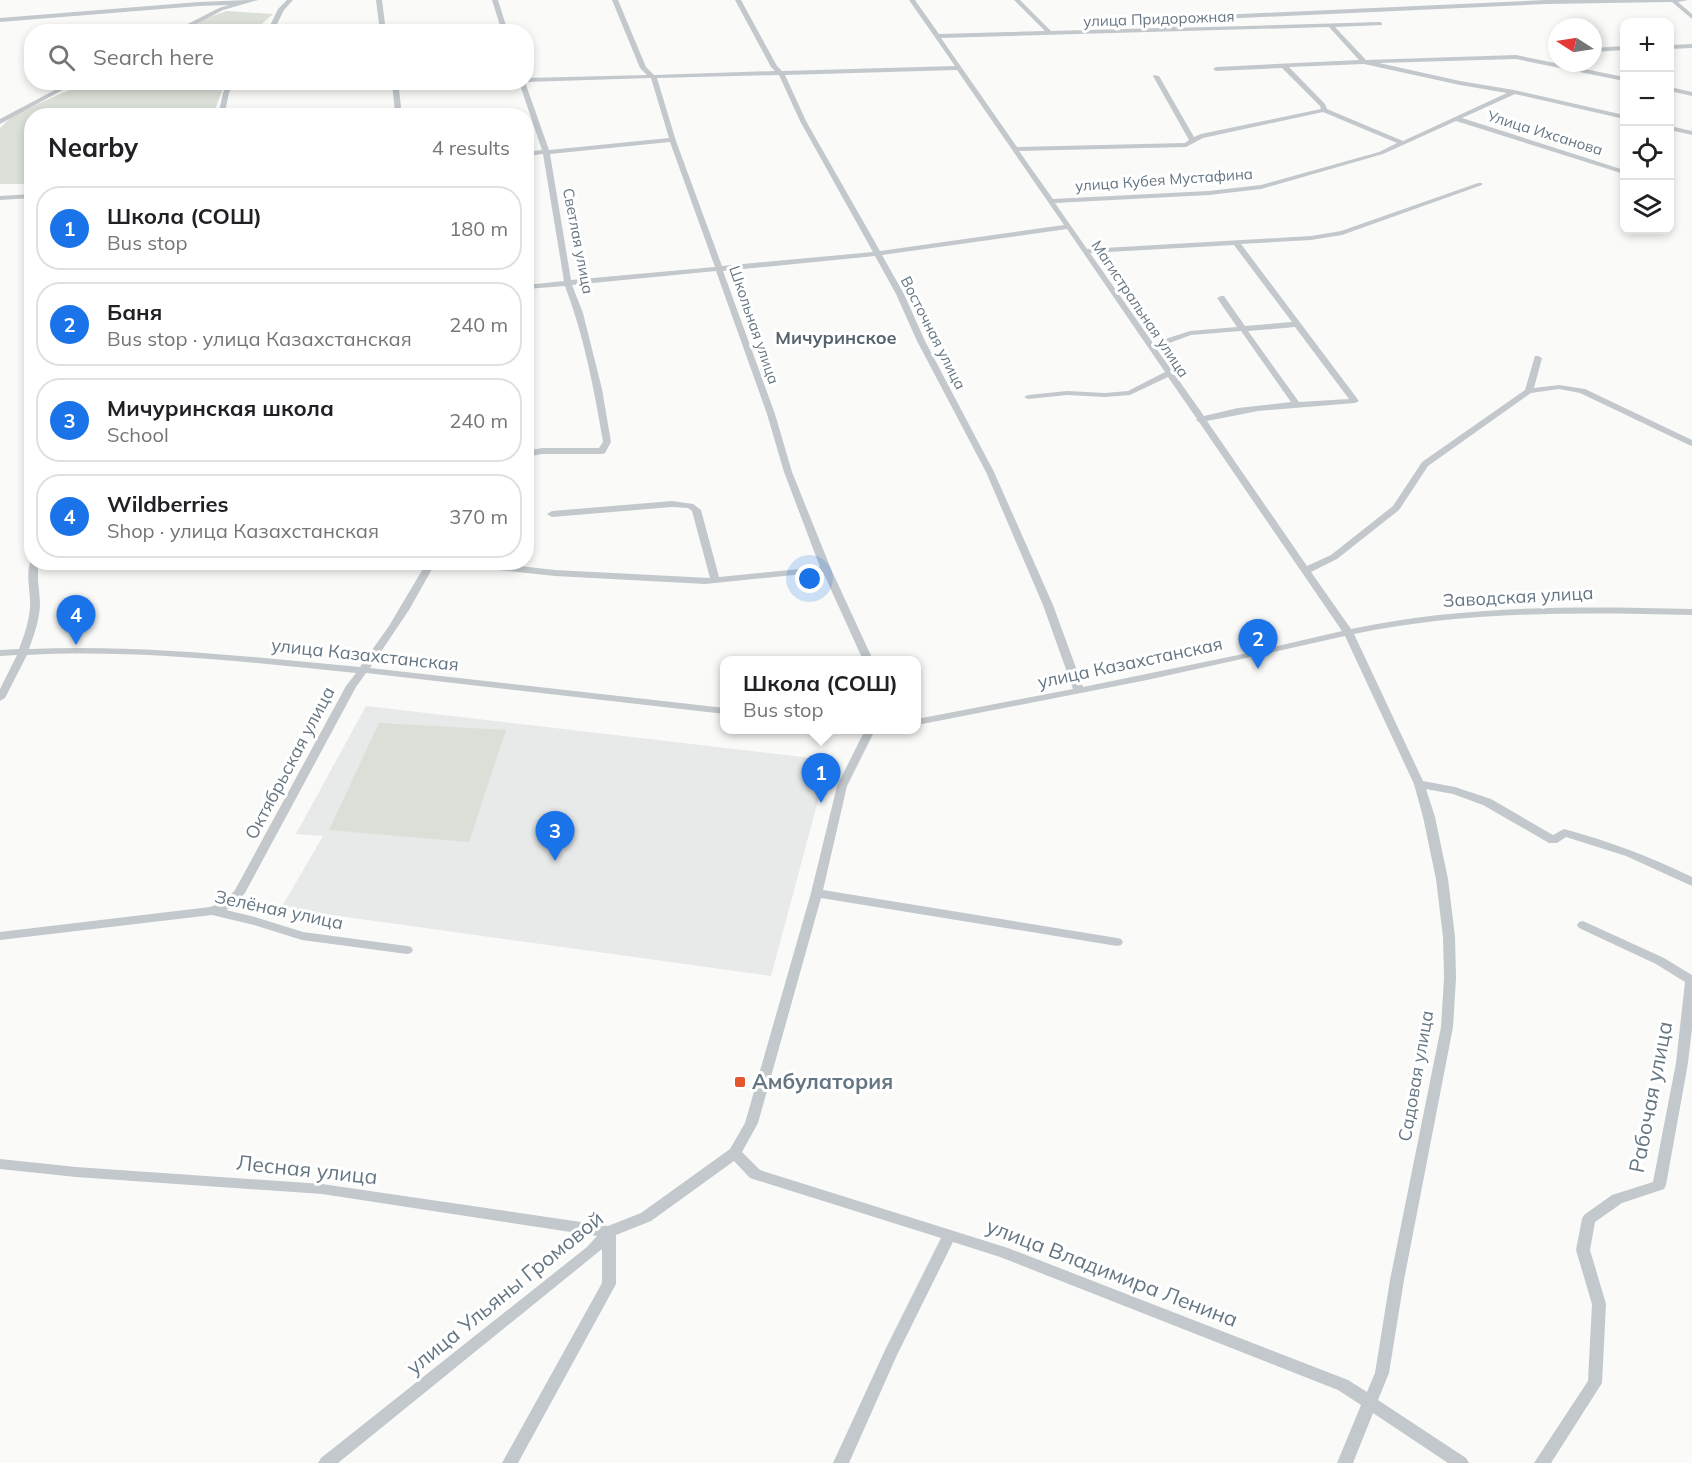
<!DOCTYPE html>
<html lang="en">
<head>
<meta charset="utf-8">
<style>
  :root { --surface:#fff; --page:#f6f6f6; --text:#202124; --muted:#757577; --line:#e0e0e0; --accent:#1a73e8 }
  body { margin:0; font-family:Mulish,sans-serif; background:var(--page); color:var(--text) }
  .controls { position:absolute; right:18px; top:18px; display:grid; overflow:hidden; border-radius:12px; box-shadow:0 3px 9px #0003 }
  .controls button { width:54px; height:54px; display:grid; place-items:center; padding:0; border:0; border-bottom:2px solid var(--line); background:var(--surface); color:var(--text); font:30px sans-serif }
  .compass { position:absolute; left:1548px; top:18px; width:54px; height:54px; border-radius:50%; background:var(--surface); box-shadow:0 3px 9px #0003; rotate:282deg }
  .you { position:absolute; left:810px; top:579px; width:21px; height:21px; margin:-15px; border:4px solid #fff; border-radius:50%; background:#1a73e8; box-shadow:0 0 0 9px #1a73e833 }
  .badge { display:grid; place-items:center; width:39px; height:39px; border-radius:50%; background:var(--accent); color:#fff; font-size:20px; font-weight:700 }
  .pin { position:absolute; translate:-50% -50px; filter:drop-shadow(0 2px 3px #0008) }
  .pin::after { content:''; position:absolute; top:32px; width:21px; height:18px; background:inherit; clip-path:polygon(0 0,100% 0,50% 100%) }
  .popup { position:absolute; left:720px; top:656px; width:201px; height:78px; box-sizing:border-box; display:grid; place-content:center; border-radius:12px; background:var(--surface); filter:drop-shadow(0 2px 4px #0005); font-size:20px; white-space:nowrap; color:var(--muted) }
  .popup b { font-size:22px; color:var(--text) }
  .popup::after { content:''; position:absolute; left:50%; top:100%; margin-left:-12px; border:12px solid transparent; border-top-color:var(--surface) }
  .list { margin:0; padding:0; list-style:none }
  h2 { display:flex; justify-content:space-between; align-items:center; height:78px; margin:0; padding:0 24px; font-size:26px }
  h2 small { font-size:20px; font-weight:400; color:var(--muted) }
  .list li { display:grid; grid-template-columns:39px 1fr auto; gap:18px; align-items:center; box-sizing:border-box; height:84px; margin:0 12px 12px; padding:0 12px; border:2px solid var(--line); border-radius:24px }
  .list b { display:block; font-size:22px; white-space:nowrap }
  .list p { margin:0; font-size:20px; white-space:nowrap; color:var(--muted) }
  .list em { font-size:20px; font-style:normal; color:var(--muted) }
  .icon { flex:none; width:33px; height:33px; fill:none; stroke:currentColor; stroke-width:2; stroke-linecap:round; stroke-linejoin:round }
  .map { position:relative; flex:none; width:1692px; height:1463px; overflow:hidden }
  .search { position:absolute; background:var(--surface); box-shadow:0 3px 9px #0003; left:24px; top:24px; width:510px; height:66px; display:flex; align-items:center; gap:15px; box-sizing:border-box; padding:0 21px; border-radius:24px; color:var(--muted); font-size:22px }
  .panel { position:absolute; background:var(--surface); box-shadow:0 3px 9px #0003; left:24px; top:108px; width:510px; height:462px; border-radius:24px }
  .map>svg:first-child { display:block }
  .built { fill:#e8e9e9 }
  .green { fill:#dadfd7 }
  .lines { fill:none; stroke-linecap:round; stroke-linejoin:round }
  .street { fill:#c3c8cc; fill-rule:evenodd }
  .poi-dot { fill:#e4572e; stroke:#fff; stroke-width:2 }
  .labels { text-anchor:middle; stroke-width:6; stroke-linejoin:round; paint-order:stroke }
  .far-street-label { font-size:15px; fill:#657683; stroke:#fff }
  .far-quarter-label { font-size:18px; font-weight:bold; fill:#57646e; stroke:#fff }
  .street-label { font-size:18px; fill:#657683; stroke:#fff }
  .near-poi-label { font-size:21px; font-weight:bold; fill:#657683; stroke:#fff; text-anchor:start }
  .near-street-label { font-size:21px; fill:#657683; stroke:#fff }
</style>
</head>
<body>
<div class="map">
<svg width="1692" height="1463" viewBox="0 0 1692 1463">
  <rect width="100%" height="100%" fill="#fafaf8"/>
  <path class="built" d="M366,706L829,760L771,976L281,908L323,836L296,834Z"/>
  <g class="green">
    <path d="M227,11L273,14L254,31L181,32L204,19Z"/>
    <path d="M87,82L225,83L213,115L32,116L31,184H0V128L13,115Z"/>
    <path d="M379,723L506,730L469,842L329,830Z"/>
  </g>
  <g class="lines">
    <g class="street">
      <path d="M248,0H258L223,10L181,32H172L219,8L229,5L199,6L0,22V18L199,2Z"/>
      <path d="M287,0H293L284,10L273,32H267L278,9Z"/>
      <path d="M376,0H382L386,32H380Z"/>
      <path d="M492,0H498L508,32H502Z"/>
      <path d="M612,0H618L646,67L654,75L775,71L771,67L735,0H741L777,66L782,71L955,66L909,0H915L939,34L1045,31L1014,0H1020L1051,31L1161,28L1198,16L1545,0H1688L1678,2L1692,14V19L1672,2L1545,4L1199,20L1174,28L1380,22L1382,23V25L1335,27L1366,60L1516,55L1624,77V81L1516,59L1379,63L1460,81L1514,90L1624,115V119L1515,94L1462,118L1624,170V174L1456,121L1383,154L1261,189L1209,195L1055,203L1087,249L1311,236L1341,231L1478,183H1482V185L1342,235L1311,240L1241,244L1359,401L1355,403L1258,411L1207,421L1307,566L1331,555L1393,506L1422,462L1525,390L1535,356H1538L1542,358L1534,388L1559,385L1585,389L1692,440V446L1689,445L1580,393L1559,389L1531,393L1428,466L1399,510L1337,559L1311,572L1351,629C1464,605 1577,606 1692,609V615C1579,612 1465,611 1354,634L1423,781L1455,787L1491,799L1553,835L1564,829C1609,841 1651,857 1692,877V886L1626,856L1566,837L1557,843H1549L1483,805L1453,794L1426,789L1435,817L1448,879L1455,937L1456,978L1453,1027L1404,1280L1389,1373L1378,1400L1466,1458L1469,1463H1448L1373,1413L1353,1463H1337L1361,1405L1338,1390L1000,1257L953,1242L897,1355L849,1463H833L886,1348L941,1238L750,1178L734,1161L651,1221L616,1235V1284L518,1463H502L602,1283V1249L338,1463H318L321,1458L587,1247L597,1236L322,1194L76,1177L0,1169V1159L76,1167L322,1184L608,1226L641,1213L730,1149L745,1123L811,893L837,786L865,730H875L847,786L823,890L1117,938L1121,939L1123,942L1121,945L1117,946L821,898L758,1123L742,1152L760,1170L1008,1248L1348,1380L1367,1392L1375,1373L1390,1280L1441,1027L1444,978L1443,937L1436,879L1423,817L1414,784L1345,636L1147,680L917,725V719L1073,689L1043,605L986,472L917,341L896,294L875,256L723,271L775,414L792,472L831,569L873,660H863L823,572L705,584L555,576L452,565L448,562H483L555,570L710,578L692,511L688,508L672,507L552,517L547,514L552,511L672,501L693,504L701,510L719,577L820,567L784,472L767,414L716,271L572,285L583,313L602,389L611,442L605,453L602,454H542L526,457V451L542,448H599L603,442C594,389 584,336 565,286L526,289V285L564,281L543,154L526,156V152L542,150L519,82H525L549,150L669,138L651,78L526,82V78L647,75L640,68ZM1329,27L1359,60L1216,67L1213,69L1216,71L1282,68L1320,106L1321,109L1201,134L1194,137L1159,76L1154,75L1153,76L1189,140L1185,143L1017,147L941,38ZM1364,64L1460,85L1507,93L1403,141L1327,109L1325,104L1289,67ZM957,70L1064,225L880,251L806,121L785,75ZM779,75L800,121L873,252L722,266L676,141L657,78ZM1323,112L1397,143L1379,152L1261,185L1209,191L1053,199L1019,151L1186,147L1203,138ZM670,142L715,267L571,280L550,154ZM1067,229L1165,372L1128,391L1105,393L1067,391L1028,395L1024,397L1028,399L1067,395L1105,397L1130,395L1168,377L1197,419L1196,420L1199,422L1342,631L1248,653L1083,687L1053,605L994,472L925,341L904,294L882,255ZM1234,245L1292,322L1245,326L1224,296H1221L1217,298L1237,327L1190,331L1153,343L1090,253ZM1295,327L1349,399L1299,402L1248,331ZM1241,331L1291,402L1238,408L1204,416L1156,348L1191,335Z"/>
      <path d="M1692,44V48L1670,49V45Z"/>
      <path d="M1624,46V50L1593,52V48Z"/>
      <path d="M70,82H81L68,87L0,124V119Z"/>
      <path d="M228,82H234L229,93L224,116H218L223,93Z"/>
      <path d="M398,82V85L481,82L399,89L402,116H379L395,112L392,83Z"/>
      <path d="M1670,87L1692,92V96L1670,91Z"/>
      <path d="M1670,126L1692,131V135L1670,130Z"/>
      <path d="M32,194V198L0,200V196Z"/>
      <path d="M31,560L32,562H39C36,577 40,591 40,606C39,621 34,635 29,649C140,644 251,657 360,667L389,626L427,562H436L409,610L370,668L725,708V714L366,673L356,687L245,893L231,908L226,910L255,917L303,932L407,946L411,947L413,950L411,953L407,954L302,940L254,925L212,915L0,940V932L210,907L223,902L235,890L346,686L356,673C247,662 136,649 27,655L5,698L0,701V689L17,655L0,656V650L19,649C24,636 29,622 30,607C31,592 25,575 31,560Z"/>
      <path d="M1583,921L1664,958L1692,975V1028L1688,1063L1666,1185L1664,1189L1622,1203L1595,1222L1590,1250L1606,1304L1602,1383L1551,1463H1534L1588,1381L1592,1304L1576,1250L1582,1219L1584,1215L1612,1195L1653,1182L1676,1063L1685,982L1656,964L1579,928L1577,925L1579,922Z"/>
    </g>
  </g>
  <rect class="poi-dot" x="734" y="1076" width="12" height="12" rx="3"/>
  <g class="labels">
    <g class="far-street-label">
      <text transform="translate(1159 19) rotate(-2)" y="5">улица Придорожная</text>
      <text transform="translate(1545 133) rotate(17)" y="5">Улица Ихсанова</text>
      <text transform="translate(1164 180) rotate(-4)" y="5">улица Кубея Мустафина</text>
      <text transform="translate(578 241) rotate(79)" y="5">Светлая улица</text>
      <text transform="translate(1140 309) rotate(56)" y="5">Магистральная улица</text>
      <text transform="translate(754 325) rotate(71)" y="5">Школьная улица</text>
      <text transform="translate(933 333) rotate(63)" y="5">Восточная улица</text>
    </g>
    <g class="far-quarter-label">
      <text x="836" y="344">Мичуринское</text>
    </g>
    <g class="street-label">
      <text transform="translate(1518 597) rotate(-3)" y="6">Заводская улица</text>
      <text transform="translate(365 655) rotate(6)" y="6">улица Казахстанская</text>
      <text transform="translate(1130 663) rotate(-12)" y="6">улица Казахстанская</text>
      <text transform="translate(290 763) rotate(-62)" y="6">Октябрьская улица</text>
      <text transform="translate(279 910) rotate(12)" y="6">Зелёная улица</text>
      <text transform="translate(1416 1076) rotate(-80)" y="6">Садовая улица</text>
    </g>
    <g class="near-poi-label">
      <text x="752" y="1089">Амбулатория</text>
    </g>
    <g class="near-street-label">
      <text transform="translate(1651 1097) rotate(-79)" y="7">Рабочая улица</text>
      <text transform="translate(307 1170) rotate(6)" y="7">Лесная улица</text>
      <text transform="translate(1112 1273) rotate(21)" y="7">улица Владимира Ленина</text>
      <text transform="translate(505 1293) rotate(-39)" y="7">улица Ульяны Громовой</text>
    </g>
  </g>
</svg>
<div class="controls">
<button>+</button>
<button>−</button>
<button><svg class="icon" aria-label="locate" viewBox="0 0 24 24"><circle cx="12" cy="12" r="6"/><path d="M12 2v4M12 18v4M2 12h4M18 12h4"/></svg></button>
<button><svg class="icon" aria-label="layers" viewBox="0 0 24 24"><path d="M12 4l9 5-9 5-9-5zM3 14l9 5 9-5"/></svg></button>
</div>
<svg class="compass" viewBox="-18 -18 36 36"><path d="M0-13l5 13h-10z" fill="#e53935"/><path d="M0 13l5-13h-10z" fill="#757577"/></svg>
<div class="you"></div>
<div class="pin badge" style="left:821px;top:803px">1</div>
<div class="popup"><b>Школа (СОШ)</b>Bus stop</div>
<div class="pin badge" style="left:1258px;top:669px">2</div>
<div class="pin badge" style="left:555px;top:861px">3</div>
<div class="pin badge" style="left:76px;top:645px">4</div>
<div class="search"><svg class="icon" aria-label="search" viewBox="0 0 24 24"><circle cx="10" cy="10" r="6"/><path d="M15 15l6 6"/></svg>Search here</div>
<section class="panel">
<h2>Nearby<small>4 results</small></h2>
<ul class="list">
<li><span class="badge">1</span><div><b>Школа (СОШ)</b><p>Bus stop</p></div><em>180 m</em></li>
<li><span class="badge">2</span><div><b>Баня</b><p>Bus stop · улица Казахстанская</p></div><em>240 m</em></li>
<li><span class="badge">3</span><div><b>Мичуринская школа</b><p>School</p></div><em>240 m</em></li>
<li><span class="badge">4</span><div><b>Wildberries</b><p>Shop · улица Казахстанская</p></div><em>370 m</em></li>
</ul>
</section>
</div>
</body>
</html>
